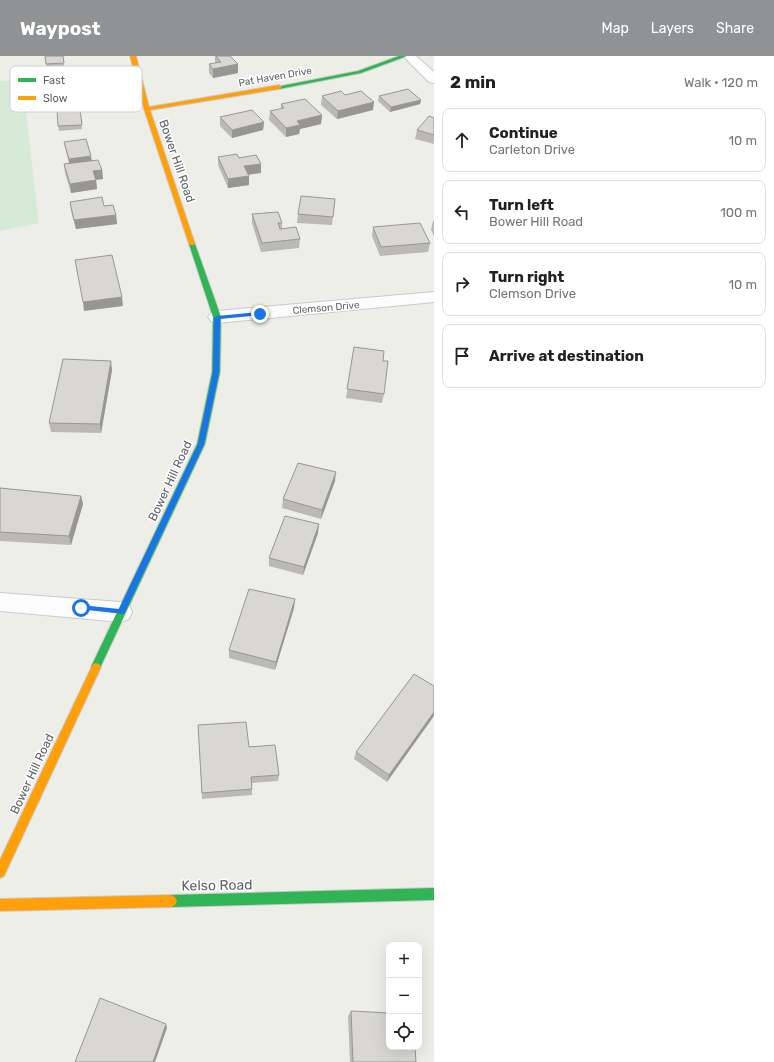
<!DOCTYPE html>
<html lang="en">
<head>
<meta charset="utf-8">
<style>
  :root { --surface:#fff; --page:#f2f2f2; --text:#202124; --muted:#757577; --line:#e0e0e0; --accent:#909294 }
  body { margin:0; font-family:Rubik,sans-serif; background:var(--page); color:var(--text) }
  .controls { position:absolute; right:12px; bottom:12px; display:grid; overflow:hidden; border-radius:8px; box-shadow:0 4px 16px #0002 }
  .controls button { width:36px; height:36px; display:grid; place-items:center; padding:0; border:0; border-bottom:1px solid var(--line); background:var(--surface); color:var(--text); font:20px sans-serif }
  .stop { position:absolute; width:12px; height:12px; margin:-9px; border:3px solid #1a73e8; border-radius:50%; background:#fff }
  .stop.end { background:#1a73e8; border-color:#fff; box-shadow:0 1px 4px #0008 }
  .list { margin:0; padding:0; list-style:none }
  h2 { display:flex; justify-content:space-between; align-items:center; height:52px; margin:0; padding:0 16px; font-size:17px }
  h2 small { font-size:13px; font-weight:400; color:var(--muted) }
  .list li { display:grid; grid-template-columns:26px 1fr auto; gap:12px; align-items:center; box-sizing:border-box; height:64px; margin:0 8px 8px; padding:0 8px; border:1px solid var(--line); border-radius:8px }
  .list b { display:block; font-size:15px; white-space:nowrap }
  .list p { margin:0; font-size:13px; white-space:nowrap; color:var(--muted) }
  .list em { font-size:13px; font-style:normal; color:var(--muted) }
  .icon { flex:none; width:22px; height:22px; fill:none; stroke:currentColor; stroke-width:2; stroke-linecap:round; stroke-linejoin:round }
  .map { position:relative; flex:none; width:434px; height:1006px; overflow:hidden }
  header { display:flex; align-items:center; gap:24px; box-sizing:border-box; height:56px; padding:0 20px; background:var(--accent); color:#fff }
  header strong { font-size:19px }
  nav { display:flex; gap:22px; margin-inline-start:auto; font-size:14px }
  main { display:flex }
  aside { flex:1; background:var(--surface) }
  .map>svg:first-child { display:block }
  .green { fill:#d7ead7 }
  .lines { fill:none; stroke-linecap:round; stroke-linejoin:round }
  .street-casing { stroke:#cacaca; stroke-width:2 }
  .fast-casing { stroke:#cbcbcb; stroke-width:2 }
  .slow-casing { stroke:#cbcbcb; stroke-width:2 }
  .street { fill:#fcfcfc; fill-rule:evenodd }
  .fast { fill:#30b455; fill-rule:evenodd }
  .slow { fill:#ff9f0a; fill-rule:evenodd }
  .wall { fill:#bab9b6 }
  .shaded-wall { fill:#979694 }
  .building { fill:#d8d7d4; stroke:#979694 }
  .route { fill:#1a73e8 }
  .labels { text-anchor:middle; stroke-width:3; stroke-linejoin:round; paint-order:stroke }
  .far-street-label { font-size:10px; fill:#5e6167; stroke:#fff }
  .street-label { font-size:12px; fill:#5e6167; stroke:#fff }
  .near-street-label { font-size:14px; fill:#5e6167; stroke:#fff }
  .key { fill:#fff; stroke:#cfd0d1; stroke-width:1 }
  .key-label { font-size:11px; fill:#5e6167 }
</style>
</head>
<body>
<header>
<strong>Waypost</strong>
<nav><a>Map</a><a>Layers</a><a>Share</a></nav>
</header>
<main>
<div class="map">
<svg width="434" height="1006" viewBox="0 0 434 1006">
  <rect width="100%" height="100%" fill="#eeeee9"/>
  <path class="green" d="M22,23L39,167L0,175V25Z"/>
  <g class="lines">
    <defs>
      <g id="street">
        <path d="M403,0H416L434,16V27L429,26Z"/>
        <path d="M434,236V246L217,267L211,265L208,261L211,257L217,255Z"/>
        <path d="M0,537L121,546L129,549L132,556L129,563L121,566L0,555Z"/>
      </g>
      <g id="fast">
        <path d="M399,0H407L361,17L279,33L276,31L358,15Z"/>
        <path d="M192,186L195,188L221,261L220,316L205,388L99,614L96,615L93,614L91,611L197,388L212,316L213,261L189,188Z"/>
        <path d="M434,832V844L171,851L167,849L165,845L167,841L171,839Z"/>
      </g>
      <g id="slow">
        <path d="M130,0H136L149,51L279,29L282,31L279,33L150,54L195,188L194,189H190L189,188L144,53Z"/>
        <path d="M96,607L99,608L101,611L4,820L0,822V804L93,608Z"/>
        <path d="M171,839L175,841L177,845L175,849L171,851L0,855V843Z"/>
      </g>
    </defs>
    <use href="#street" class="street-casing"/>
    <use href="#fast" class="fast-casing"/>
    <use href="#slow" class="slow-casing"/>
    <use href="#street" class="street"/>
    <use href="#fast" class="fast"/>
    <use href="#slow" class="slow"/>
  </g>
  <g class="wall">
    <path d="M63,0L64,11L47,13L46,8Z"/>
    <path d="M215,0H230L238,17L213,22L209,17V8L215,7Z"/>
    <path d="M345,39L373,54L337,63L321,49L322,40Z"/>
    <path d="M379,40L421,44L420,48L390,56L378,45Z"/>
    <path d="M281,48L322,59L321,68L300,73L299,78L286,81L269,64L270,55L281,53Z"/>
    <path d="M80,53L82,73L59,75L58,70Z"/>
    <path d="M220,61L264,66L263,74L232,82L220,70Z"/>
    <path d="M434,62V88L415,83L417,74Z"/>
    <path d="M64,86L92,105L102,114L103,123L96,124L97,133L71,137L65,117L64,108H69L65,91Z"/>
    <path d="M218,101L239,102L261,108V117L248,119L249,120V129L228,132L218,109Z"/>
    <path d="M335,143L332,169L297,167L298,158Z"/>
    <path d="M70,146L104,150L116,159L117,168L76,173L71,155Z"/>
    <path d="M252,158L282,167V173L300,183L299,192L261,196L252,167Z"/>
    <path d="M433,165H434V180L431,174Z"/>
    <path d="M373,171L430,187L428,196L380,200L372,180Z"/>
    <path d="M354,291L383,305L384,338L382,347L346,342Z"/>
    <path d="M112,314L101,377L51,376L49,367Z"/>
    <path d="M335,425L321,463L282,452L283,443Z"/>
    <path d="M0,432L81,440L83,448L71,489L0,485Z"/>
    <path d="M318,477L303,519L269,510V502Z"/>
    <path d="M294,552L275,614L229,602V594Z"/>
    <path d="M434,630L387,726L354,703L356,696Z"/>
    <path d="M198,669L249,691L279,719L278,725L252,727V739L202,743Z"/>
    <path d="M351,955L416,1006H350L348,960Z"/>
  </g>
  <g class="shaded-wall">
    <path d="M238,8V17L213,22V13Z"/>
    <path d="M421,44L420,48L390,56L391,51Z"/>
    <path d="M374,46L373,54L337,63L338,55Z"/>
    <path d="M322,59L321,68L300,73L299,78L286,81V72L297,65Z"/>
    <path d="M264,66L263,74L232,82V74Z"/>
    <path d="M91,100L92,105L69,108V103Z"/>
    <path d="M261,108V117L244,119V110Z"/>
    <path d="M102,114L103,123L94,124L93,115Z"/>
    <path d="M249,120V129L228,132V123Z"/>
    <path d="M96,124L97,133L71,137L70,128Z"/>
    <path d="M116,159L117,168L76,173L74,164Z"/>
    <path d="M122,241L123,250L84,255L83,246Z"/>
    <path d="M111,305L112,314L101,377L100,368Z"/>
    <path d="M336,416L335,425L321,463L322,454Z"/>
    <path d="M81,440L83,448L71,489L69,480Z"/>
    <path d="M319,468L318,477L303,519L304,511Z"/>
    <path d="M295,543L294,552L275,614L276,606Z"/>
    <path d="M434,656V660L387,726L389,719Z"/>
    <path d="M166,968L167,972L155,1006H153Z"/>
  </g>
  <g class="building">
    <path d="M45,0H63L64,7L46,8Z"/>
    <path d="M216,0H230L238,8L213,13L209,8L221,6Z"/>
    <path d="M408,33L421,44L391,51L379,40Z"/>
    <path d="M341,35L345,39L361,35L374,46L338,55L322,40Z"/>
    <path d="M305,43L322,59L297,65L300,69L286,72L270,55L284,52L281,48Z"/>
    <path d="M80,53L82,69L58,70L57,55Z"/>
    <path d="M252,54L264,66L232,74L220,61Z"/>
    <path d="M429,60L434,62V79L417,74Z"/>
    <path d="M86,83L91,100L69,103L64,86Z"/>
    <path d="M237,98L239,102L256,99L261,108L244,110L249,120L228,123L218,101Z"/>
    <path d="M98,104L102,114L93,115L96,124L70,128L64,108Z"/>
    <path d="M301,140L335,143L333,161L298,158Z"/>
    <path d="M102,141L104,150L113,149L116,159L74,164L70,146Z"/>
    <path d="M278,156L282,167H278L280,173L296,171L300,183L262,187L252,158Z"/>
    <path d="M420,167L430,187L381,191L373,171Z"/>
    <path d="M112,199L122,241L83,246L75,204Z"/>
    <path d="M354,291L384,295L383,305H388L384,338L347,333Z"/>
    <path d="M63,303L111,305L100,368L49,367Z"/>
    <path d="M298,407L336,416L322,454L283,443Z"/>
    <path d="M0,432L81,440L69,480L0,476Z"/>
    <path d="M285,460L319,468L304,511L269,502Z"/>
    <path d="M249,533L295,543L276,606L229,594Z"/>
    <path d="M414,618L434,630V656L389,719L356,696Z"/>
    <path d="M246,666L249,691L275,689L279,719L251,721L252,733L202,737L198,669Z"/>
    <path d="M100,942L166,968L153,1006H75Z"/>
    <path d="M351,955L389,957V991H415L416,1006H353Z"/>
  </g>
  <path class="route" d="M260,256H262V259L220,263L219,316L204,388L124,558L78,553V550L81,549L119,553L198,388L213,316L214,262L217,260Z"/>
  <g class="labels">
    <g class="far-street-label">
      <text transform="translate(275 20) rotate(-10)" y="4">Pat Haven Drive</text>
      <text transform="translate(326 251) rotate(-5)" y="4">Clemson Drive</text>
    </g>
    <g class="street-label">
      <text transform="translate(177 105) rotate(71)" y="4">Bower Hill Road</text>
      <text transform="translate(170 425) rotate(-65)" y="4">Bower Hill Road</text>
      <text transform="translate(32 718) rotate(-65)" y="4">Bower Hill Road</text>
    </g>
    <g class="near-street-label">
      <text transform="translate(217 829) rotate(-1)" y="5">Kelso Road</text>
    </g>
  </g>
  <rect x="10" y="10" width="132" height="46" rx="6" class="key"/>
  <rect x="18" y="22" width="18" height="4" fill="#30b455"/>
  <rect x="18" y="40" width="18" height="4" fill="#ff9f0a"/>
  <g class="key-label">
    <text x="43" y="28">Fast</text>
    <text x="43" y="46">Slow</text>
  </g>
</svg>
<div class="controls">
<button>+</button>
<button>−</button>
<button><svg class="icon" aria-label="locate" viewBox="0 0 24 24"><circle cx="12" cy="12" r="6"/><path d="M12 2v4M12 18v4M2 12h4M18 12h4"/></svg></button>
</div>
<div class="stop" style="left:81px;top:552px"></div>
<div class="stop end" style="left:260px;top:258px"></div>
</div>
<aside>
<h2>2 min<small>Walk · 120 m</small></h2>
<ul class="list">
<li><svg class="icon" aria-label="ahead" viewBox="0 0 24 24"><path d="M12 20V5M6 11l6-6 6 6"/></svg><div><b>Continue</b><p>Carleton Drive</p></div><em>10 m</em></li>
<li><svg class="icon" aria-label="left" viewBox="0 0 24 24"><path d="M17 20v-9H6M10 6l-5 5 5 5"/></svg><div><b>Turn left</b><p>Bower Hill Road</p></div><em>100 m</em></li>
<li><svg class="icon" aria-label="right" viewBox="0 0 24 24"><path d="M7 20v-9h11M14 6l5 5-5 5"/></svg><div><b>Turn right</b><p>Clemson Drive</p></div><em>10 m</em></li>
<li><svg class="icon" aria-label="arrive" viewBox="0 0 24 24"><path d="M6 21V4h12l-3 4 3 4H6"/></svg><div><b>Arrive at destination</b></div></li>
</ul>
</aside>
</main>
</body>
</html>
